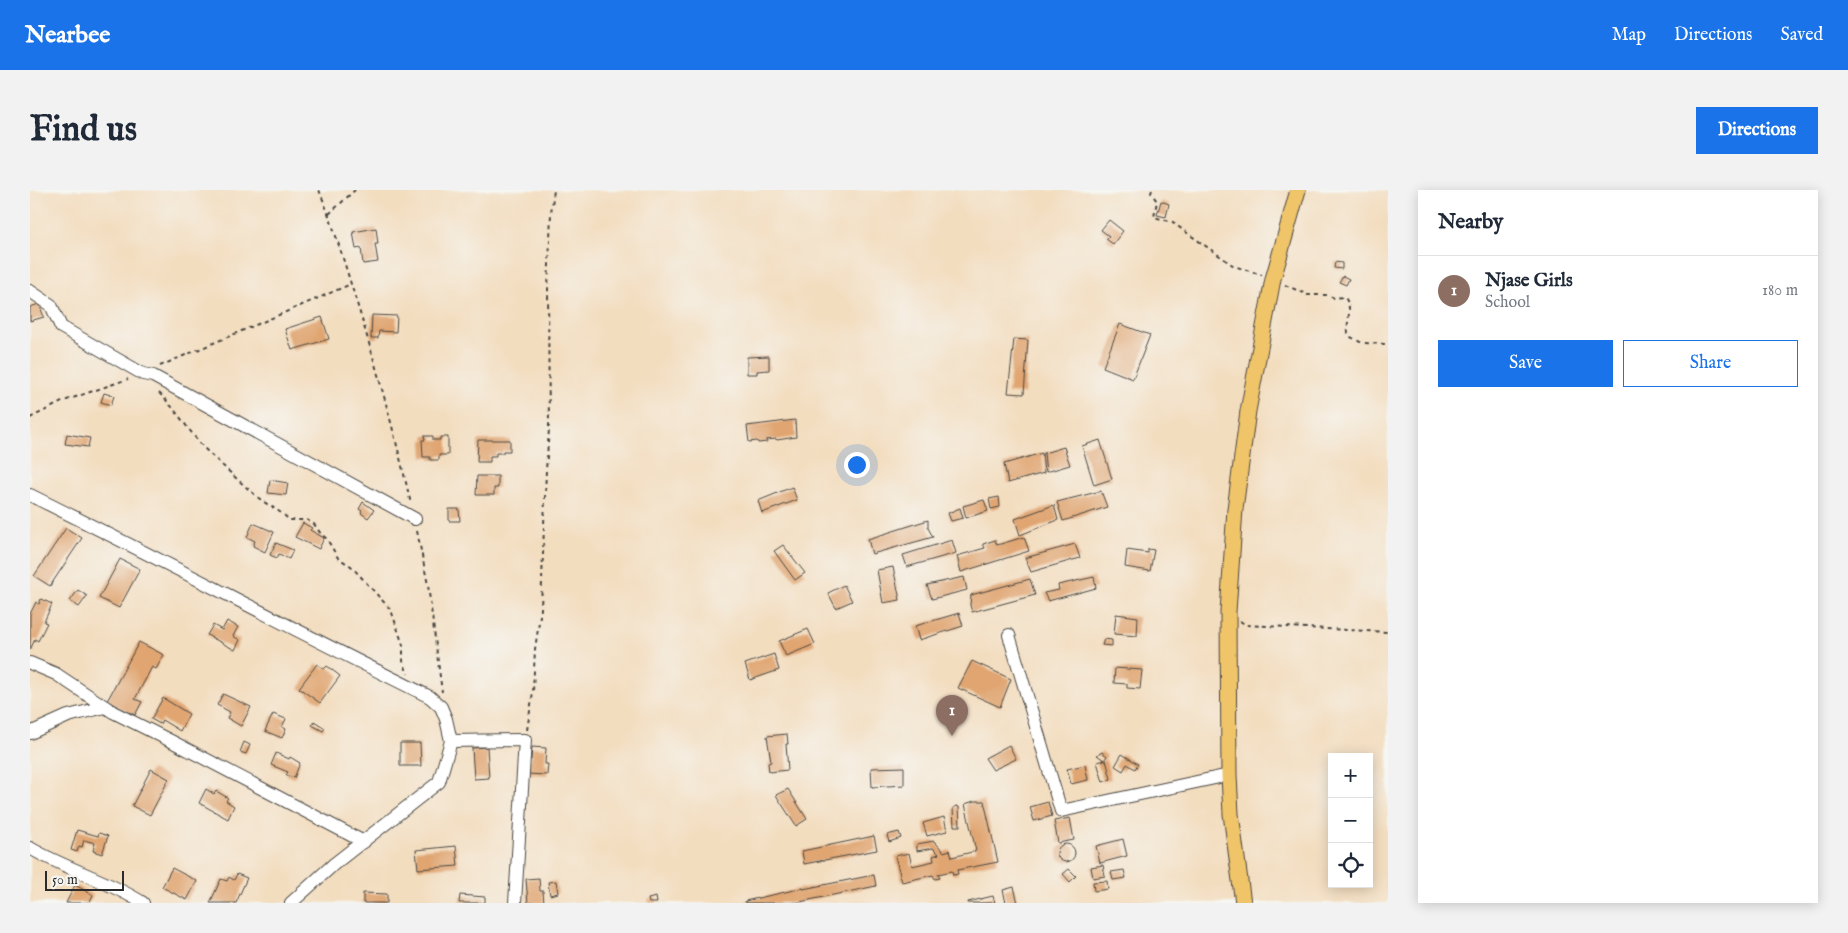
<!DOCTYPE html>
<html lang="en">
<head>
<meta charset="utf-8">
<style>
  :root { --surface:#fff; --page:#f2f2f3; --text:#1f2937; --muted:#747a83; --line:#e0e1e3; --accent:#1a73e8 }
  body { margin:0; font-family:"IM FELL English",serif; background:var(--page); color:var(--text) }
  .controls { position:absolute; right:15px; bottom:15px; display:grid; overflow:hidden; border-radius:0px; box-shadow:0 2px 12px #0003 }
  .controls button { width:45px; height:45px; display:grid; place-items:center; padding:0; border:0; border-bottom:1px solid var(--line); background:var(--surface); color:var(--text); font:25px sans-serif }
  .scale { position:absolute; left:15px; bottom:12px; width:79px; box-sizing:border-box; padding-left:5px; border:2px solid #2b2b2b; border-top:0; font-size:14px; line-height:18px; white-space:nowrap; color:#2b2b2b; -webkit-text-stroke:4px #f6f6f2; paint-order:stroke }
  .you { position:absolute; left:826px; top:274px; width:18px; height:18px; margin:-12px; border:4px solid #fff; border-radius:50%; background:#1a73e8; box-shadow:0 0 0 8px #1a73e833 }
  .badge { display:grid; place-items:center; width:32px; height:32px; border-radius:50%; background:var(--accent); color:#fff; font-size:16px; font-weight:700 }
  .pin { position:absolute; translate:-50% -41px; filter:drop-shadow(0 1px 2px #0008) }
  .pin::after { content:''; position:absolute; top:26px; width:18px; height:15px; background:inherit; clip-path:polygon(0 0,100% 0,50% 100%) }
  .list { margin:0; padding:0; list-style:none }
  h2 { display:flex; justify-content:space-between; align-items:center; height:65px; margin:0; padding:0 20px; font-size:21px }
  h2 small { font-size:16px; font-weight:400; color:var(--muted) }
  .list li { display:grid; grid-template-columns:32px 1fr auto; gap:15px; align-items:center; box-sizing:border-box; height:70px; padding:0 20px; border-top:1px solid var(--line) }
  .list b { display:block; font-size:19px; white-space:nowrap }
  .list p { margin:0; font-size:16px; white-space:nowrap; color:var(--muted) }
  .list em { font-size:16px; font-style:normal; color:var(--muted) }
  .actions { display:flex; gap:10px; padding:15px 20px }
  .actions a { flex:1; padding:11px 0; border:1px solid var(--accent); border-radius:0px; text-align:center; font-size:18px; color:var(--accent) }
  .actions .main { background:var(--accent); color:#fff }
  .icon { flex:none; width:28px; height:28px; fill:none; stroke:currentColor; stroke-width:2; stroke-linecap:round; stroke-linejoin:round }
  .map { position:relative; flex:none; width:1358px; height:713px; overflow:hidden; border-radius:0px }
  header { display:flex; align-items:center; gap:30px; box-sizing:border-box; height:70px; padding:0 25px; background:var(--accent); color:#fff }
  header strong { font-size:24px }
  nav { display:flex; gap:28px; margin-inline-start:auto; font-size:18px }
  .intro { display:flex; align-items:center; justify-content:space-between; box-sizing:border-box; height:120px; padding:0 30px }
  h1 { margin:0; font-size:35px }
  .button { padding:12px 22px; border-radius:0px; background:var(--accent); color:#fff; font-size:18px; font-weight:700 }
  main { display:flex; gap:30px; padding:0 30px }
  aside { flex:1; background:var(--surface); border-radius:0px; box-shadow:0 2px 12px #0003 }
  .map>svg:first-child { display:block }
  .building { fill:#e0a571 }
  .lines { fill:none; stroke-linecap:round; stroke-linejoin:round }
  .minor-casing { stroke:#494641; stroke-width:14 }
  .major-casing { stroke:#494641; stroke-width:17 }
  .path { stroke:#494641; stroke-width:2; stroke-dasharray:4 4; stroke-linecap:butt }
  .minor { stroke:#fff; stroke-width:12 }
  .major { stroke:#f0c469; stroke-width:15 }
</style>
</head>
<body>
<header>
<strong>Nearbee</strong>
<nav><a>Map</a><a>Directions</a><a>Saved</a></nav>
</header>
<div class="intro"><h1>Find us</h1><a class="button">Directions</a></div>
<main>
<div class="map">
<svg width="1358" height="713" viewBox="0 0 1358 713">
  <rect width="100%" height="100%" fill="#f6f6f2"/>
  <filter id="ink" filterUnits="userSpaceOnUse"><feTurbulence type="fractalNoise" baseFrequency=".02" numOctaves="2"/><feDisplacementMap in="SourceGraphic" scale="10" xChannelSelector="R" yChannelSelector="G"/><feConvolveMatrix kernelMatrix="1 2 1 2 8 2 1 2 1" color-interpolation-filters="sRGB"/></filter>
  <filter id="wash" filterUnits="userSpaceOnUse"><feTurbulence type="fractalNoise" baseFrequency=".0096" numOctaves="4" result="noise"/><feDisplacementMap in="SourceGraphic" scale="20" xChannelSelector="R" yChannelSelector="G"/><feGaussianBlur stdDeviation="1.12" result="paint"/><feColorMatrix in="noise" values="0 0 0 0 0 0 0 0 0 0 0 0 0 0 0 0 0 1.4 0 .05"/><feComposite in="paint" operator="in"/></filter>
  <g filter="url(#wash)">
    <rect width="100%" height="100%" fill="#f3ddbf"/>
    <g id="blocks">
      <g class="building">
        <path d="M1131,11L1139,14L1136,27L1127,25Z"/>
        <path d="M1079,30L1093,41L1083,54L1076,49L1079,46L1071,40Z"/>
        <path d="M346,38L348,54H345L348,72L333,74L331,58L326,59L323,42Z"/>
        <path d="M1305,72L1312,73V79L1304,78Z"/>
        <path d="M1313,86L1319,89L1316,95L1309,92Z"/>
        <path d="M9,114L14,127L0,131V117Z"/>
        <path d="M342,125L367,126L366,142L349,141L348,148H341Z"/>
        <path d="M292,127L299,149L262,160L255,139Z"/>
        <path d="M1090,134L1120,145L1103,189L1073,177Z"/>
        <path d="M984,149L998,150L994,204L978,203Z"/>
        <path d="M739,166V180L727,181V184H717V167Z"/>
        <path d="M74,203L84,206L81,215L71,212Z"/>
        <path d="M765,230L766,247L747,250L746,249L736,250L737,252L728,253L727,251L719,252L717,236Z"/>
        <path d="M37,244L60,248L58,257L35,254Z"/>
        <path d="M394,246H403V250H410V247H418V265H409V270H400V267H393L392,250H395Z"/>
        <path d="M448,250H480V261H473V263H466V266H460V272H447Z"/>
        <path d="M1070,250L1082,289L1064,295L1052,256Z"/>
        <path d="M1034,257L1040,275L1016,282L1014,263Z"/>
        <path d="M1012,263L1014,283L978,293L974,274Z"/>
        <path d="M447,286H468V298H464V305H446Z"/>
        <path d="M240,290L258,293L256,305L238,303Z"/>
        <path d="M762,297L767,310L732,323L728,311Z"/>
        <path d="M1071,301L1077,317L1033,331L1027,312Z"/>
        <path d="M969,307L970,317L961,319L959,309Z"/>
        <path d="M954,310L958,321L936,328L933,316Z"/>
        <path d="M333,312L344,320L338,328L331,323L332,321L329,319Z"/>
        <path d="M1024,315L1028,330L990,345L985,329Z"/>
        <path d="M930,318L933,328L921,331L918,323Z"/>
        <path d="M419,319H429L430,331H419Z"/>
        <path d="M898,330V338L903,347L842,364L838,349Z"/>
        <path d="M223,333L244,342L235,362L223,356L225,351L217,347Z"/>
        <path d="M273,333L282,338L280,340L294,348L289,359L265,347Z"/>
        <path d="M36,338L52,348L20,396L4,386Z"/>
        <path d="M994,347L999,361L931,382L927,366L955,358L953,354L965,350L967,355Z"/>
        <path d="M922,350L926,363L877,377L873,365Z"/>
        <path d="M246,353L263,360L259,369L249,364L247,368L240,365Z"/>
        <path d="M1045,354L1050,368L1001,382L995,368Z"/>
        <path d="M753,355L775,383L765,390L744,361Z"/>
        <path d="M1118,359L1124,360L1120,381L1095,377L1097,360L1118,363Z"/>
        <path d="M90,369L110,379L89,418L69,408Z"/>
        <path d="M863,377L870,410L853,413L847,380Z"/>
        <path d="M934,387L937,400L902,409L897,395Z"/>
        <path d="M1064,387L1066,398L1018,411L1014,403L1029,400L1028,395Z"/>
        <path d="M1000,389L1005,405L942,422L940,415L941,405Z"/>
        <path d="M814,395L822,411L806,418L798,403Z"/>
        <path d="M48,400L57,406L49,417L40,411Z"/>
        <path d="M11,409L22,414L14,432L17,433L8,451L5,449L0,460V424L6,412L9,414Z"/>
        <path d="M929,423L933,436L889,450L885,436Z"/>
        <path d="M1086,424L1108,427L1107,446L1084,444Z"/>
        <path d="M197,431L208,437L203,446L210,450L205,460L177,445L183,435L192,440Z"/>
        <path d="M778,439L785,454L756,466L749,451Z"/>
        <path d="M1074,449L1082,450V456L1072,455Z"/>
        <path d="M109,452L134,465L126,479L122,477L105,509L112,512L105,525L77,511Z"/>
        <path d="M744,464L749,480L720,490L715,474Z"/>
        <path d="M942,471L981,489L970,517L928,498Z"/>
        <path d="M287,474L294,479L297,476L310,486L290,513L269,498Z"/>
        <path d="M1085,478L1112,480L1110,499L1097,498V494L1084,493Z"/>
        <path d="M193,504L221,517L211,536L197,528L200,522L187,515Z"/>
        <path d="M133,508L159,524L150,541L132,530L130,534L121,529Z"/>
        <path d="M243,524L256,529L252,537L256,539L252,548L235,541Z"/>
        <path d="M284,531L295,538L293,541L282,535Z"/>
        <path d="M757,544L758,554H756L758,580L739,582L738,573L741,572L737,546Z"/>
        <path d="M214,552L220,555L216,564L210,562Z"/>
        <path d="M370,553H390L391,576H370Z"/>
        <path d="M979,555L986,569L963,580L955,568Z"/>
        <path d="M457,557L459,588L444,589L442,558Z"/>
        <path d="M502,557L516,558L515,574H518L517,585L497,584L498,570H501Z"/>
        <path d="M1072,562L1077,566L1074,570L1067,565Z"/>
        <path d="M246,563L259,569L260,567L270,573L264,588L256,585L258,582L241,575Z"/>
        <path d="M1092,564L1108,574L1105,579L1097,574L1093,581L1085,576Z"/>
        <path d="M1076,570L1081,589L1073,592L1067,572Z"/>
        <path d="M1055,575L1058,590L1041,594L1037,579Z"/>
        <path d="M874,577V595L842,597L841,578Z"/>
        <path d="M121,579L139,589L120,625L102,616Z"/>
        <path d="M176,599L184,604L186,601L198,608L196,611L204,616L198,629L169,613Z"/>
        <path d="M758,599L777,629L766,636L746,605Z"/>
        <path d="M944,611H954L968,672L927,680L928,684L923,685L922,681L908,684L910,688L905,689L903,685L872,692L865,666L879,663L882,676L904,671L903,666L909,664L903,658L887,661V654L904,651L914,662L920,660L922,667L946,661L935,614Z"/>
        <path d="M1018,612L1022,626L1004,631L1000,617Z"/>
        <path d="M926,616L929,617L930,636H924L923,618Z"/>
        <path d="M914,627L917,641L897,646L893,633Z"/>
        <path d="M1040,628L1044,650L1028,653L1024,631Z"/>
        <path d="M47,640L68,646L69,643L78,646L72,664L63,661L65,653L54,650L52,657L49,656L47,662L41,660Z"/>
        <path d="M869,642L871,648L859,652L857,645Z"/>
        <path d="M844,646L847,660L774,674L772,661Z"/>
        <path d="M1093,649L1097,666L1070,673L1066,656Z"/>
        <circle cx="1036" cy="663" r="9"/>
        <path d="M426,656L428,676L388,679L386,660Z"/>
        <path d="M1073,675L1075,686L1063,688L1061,677Z"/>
        <path d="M142,678L167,691L157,710L132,697Z"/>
        <path d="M1039,679L1046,686L1040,692L1033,684Z"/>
        <path d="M1094,680L1096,688L1083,690L1081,682Z"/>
        <path d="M207,684L217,688L206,713H180L191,689L197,691L199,687L204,690Z"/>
        <path d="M844,685L846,696L765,713H716L715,711L773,698V699Z"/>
        <path d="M509,688L510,701H513L514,713H498L496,689Z"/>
        <path d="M526,691L528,703L520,705L518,692Z"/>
        <path d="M1077,691L1078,699L1064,701L1063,692Z"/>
        <path d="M45,695L63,705L59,713H36Z"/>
        <path d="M984,697L988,713H976L973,700Z"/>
        <path d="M333,703L357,704V713H333Z"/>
        <path d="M430,705L455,707V713H429Z"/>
        <path d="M963,706L965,713H938V712Z"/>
        <path d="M626,707L627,713H619L618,709Z"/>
      </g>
    </g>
  </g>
  <g filter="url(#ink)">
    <use href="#blocks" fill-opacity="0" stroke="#494641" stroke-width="1"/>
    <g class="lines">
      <defs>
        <g id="minor">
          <path d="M0,101L21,115L31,137L113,184L123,186L385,329"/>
          <path d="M0,305C134,371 266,441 400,507L411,517L416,529L421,551L409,592L304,674L261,713"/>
          <path d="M979,445L1031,621L1199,585"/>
          <path d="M0,473L26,484L83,522L143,552L334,652"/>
          <path d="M0,543L38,526L75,517"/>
          <path d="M421,551L495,550L485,713"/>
          <path d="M0,658C36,679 77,690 113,713"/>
        </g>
        <path id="major" d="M1213,713L1201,624L1199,585L1198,422L1205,319L1218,221L1243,89L1268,0"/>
      </defs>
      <use href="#minor" class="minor-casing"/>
      <use href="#major" class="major-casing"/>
      <g class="path">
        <path d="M289,0C302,31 311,62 321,94C344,167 364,240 381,314"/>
        <path d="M1122,0L1121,3L1127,11L1124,27L1143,32L1146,35L1204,76L1232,85"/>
        <path d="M299,24L325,0"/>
        <path d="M1255,95L1278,105H1298L1304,108L1314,107C1325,118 1314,133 1319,146L1332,153L1358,154"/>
        <path d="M130,176L321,94"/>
        <path d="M129,203C147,220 159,242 176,260C194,277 212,294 231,310C241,317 251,321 259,330H277L284,334L291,344L297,349L308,368L321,376L361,420L373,455V471L378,484"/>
        <path d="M0,228L34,211L98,189"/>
        <path d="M387,341L398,395L412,502"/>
        <path d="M1210,431L1216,435L1358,442"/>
        <path d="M497,540L503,502L505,459L511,419L516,280L519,239L518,100L521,23L524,0"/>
      </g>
      <use href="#minor" class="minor"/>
      <use href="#major" class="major"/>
    </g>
  </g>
</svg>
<div class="controls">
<button>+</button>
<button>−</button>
<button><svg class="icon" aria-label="locate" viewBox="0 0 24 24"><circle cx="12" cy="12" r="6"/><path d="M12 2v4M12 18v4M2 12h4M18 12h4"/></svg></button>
</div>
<div class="scale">50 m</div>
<div class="you"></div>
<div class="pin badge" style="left:922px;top:546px;background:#8d6e63">1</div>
</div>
<aside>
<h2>Nearby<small></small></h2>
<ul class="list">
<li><span class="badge" style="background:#8d6e63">1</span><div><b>Njase Girls</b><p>School</p></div><em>180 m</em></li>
</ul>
<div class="actions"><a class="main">Save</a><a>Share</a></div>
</aside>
</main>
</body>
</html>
